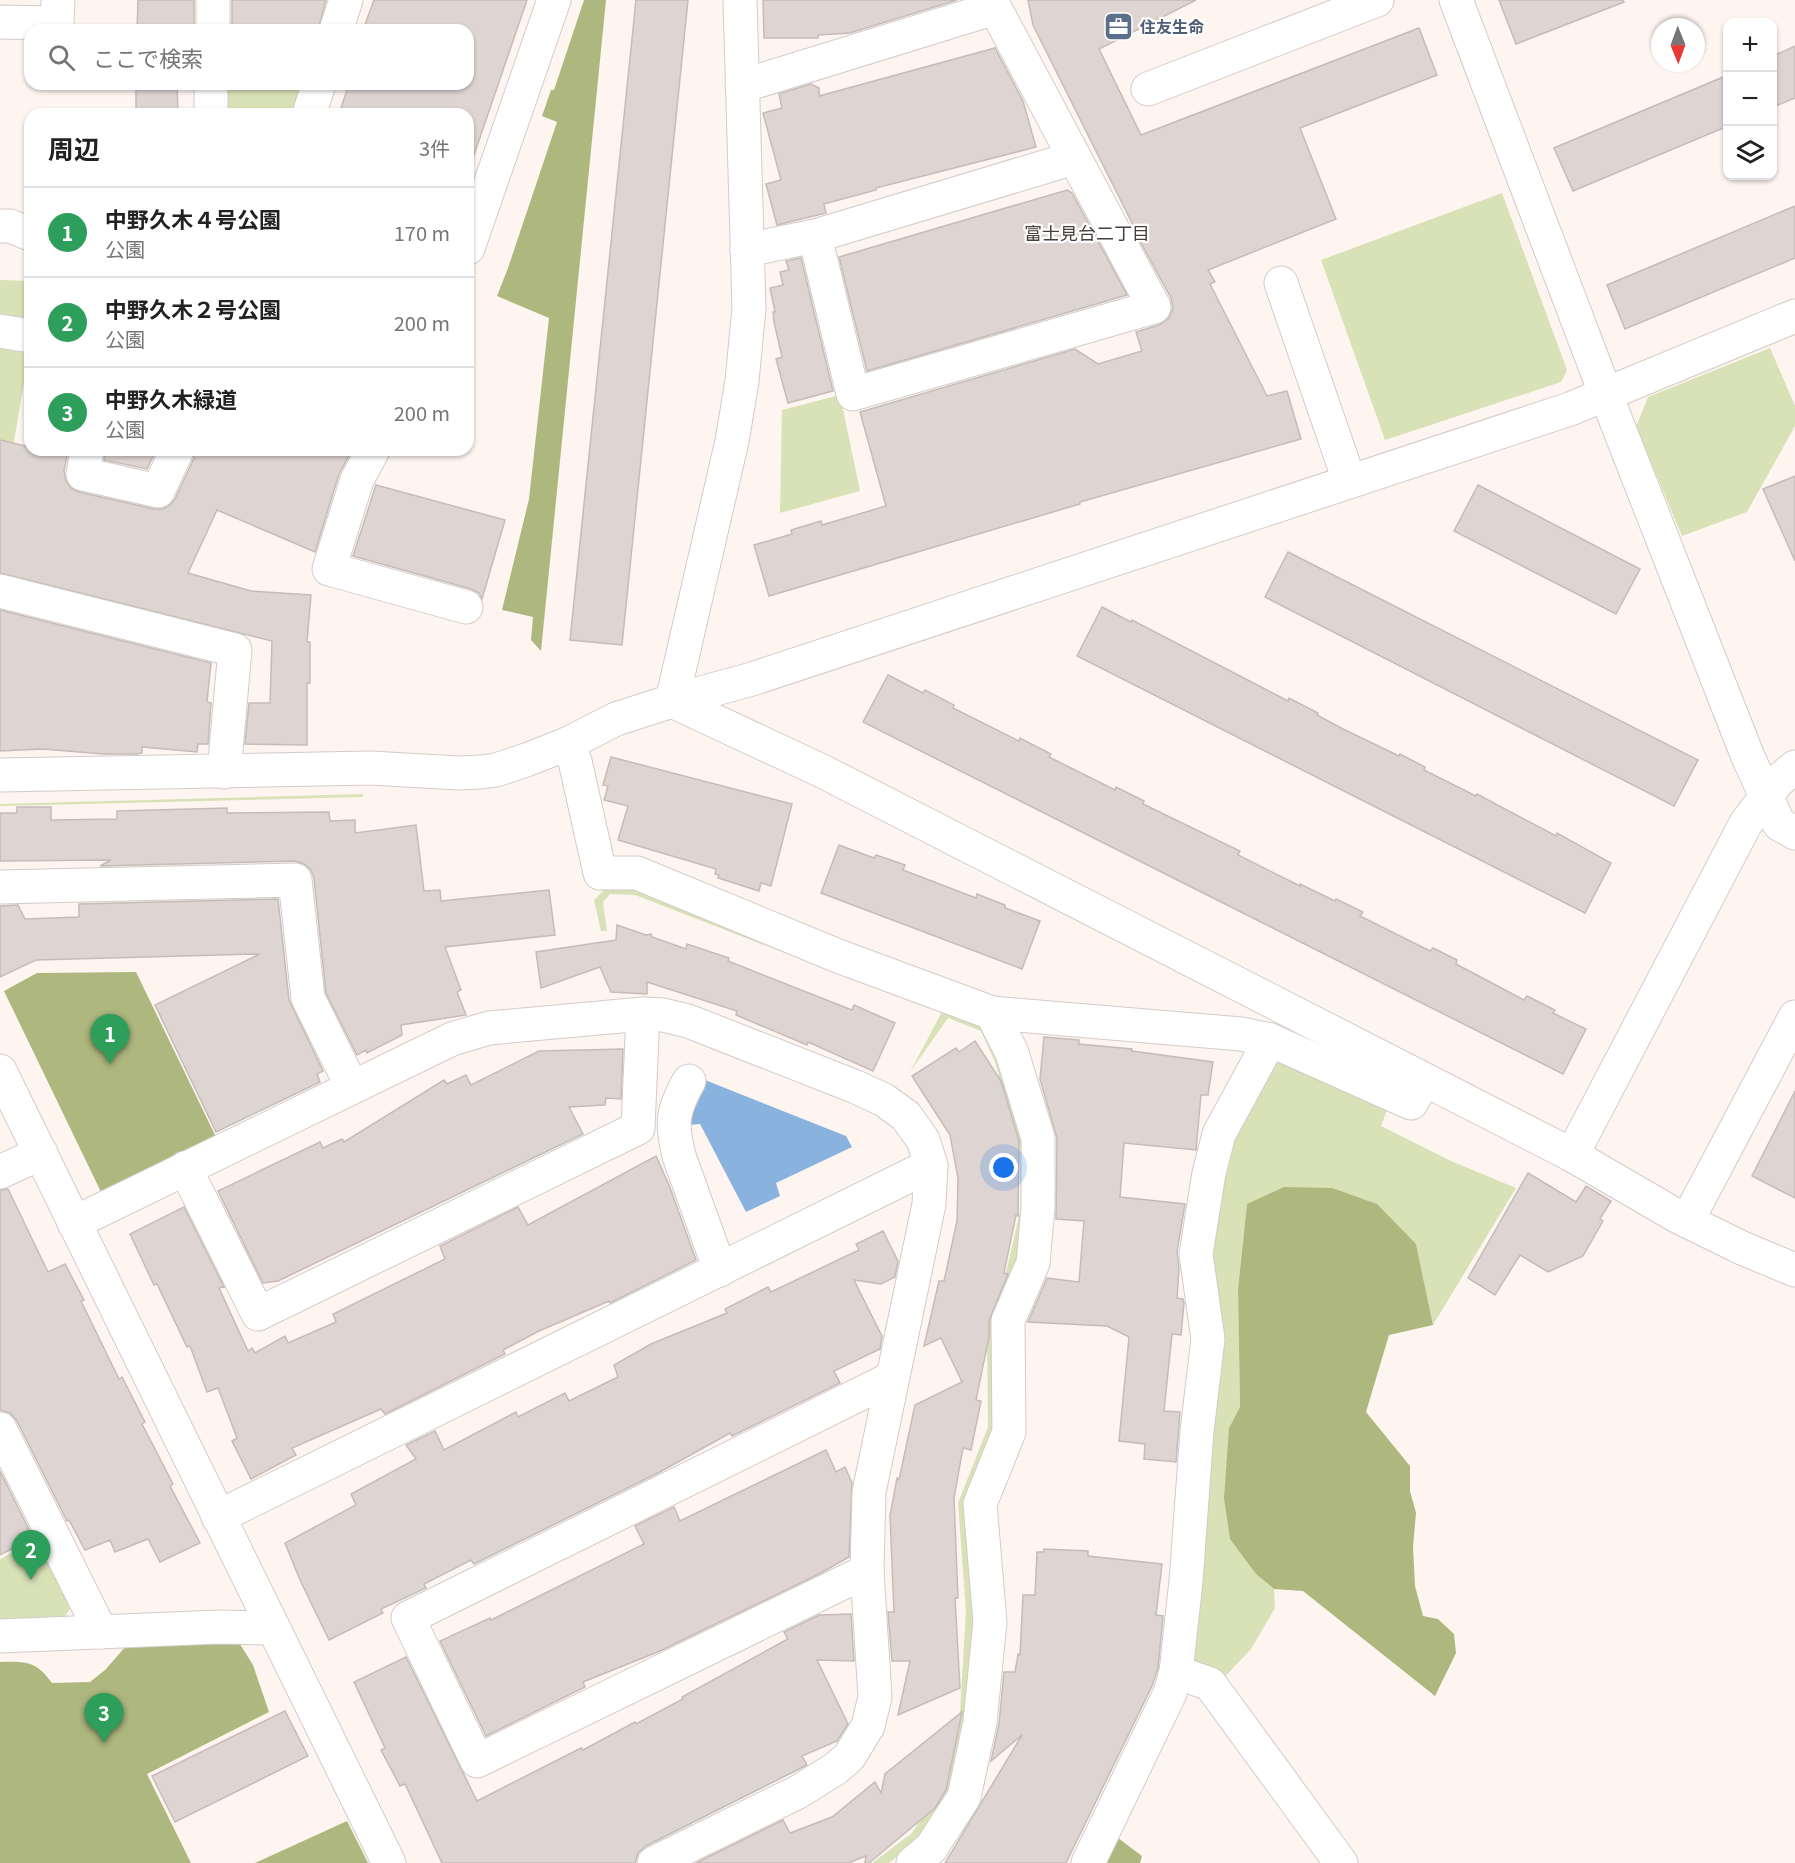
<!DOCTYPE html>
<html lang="ja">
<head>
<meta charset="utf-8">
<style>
  :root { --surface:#fff; --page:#f6f6f6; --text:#222; --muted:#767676; --line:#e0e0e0; --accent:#ea580c }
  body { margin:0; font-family:Georgia,"Noto Sans JP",serif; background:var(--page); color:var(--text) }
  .controls { position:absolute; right:18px; top:18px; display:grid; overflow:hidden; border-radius:12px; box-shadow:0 2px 4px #0004 }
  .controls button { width:54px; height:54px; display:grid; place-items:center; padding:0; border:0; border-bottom:2px solid var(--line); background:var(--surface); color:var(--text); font:30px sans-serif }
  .compass { position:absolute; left:1651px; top:18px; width:54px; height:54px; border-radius:50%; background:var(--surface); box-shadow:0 2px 4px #0004; rotate:179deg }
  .you { position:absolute; left:1004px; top:1168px; width:21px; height:21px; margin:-15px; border:4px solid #fff; border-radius:50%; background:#1a73e8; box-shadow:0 0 0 9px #1a73e833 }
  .badge { display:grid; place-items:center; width:39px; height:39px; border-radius:50%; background:var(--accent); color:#fff; font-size:20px; font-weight:700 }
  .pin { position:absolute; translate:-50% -50px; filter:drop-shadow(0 2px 3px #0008) }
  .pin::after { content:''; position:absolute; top:32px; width:21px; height:18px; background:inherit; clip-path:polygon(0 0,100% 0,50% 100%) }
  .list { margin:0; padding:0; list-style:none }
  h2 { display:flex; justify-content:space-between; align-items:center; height:78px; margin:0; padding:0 24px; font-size:26px }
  h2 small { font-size:20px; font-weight:400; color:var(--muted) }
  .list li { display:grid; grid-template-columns:39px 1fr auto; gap:18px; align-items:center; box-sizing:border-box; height:90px; padding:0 24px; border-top:2px solid var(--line) }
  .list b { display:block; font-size:22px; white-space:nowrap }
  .list p { margin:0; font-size:20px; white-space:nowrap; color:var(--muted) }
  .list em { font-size:20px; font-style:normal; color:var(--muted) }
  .icon { flex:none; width:33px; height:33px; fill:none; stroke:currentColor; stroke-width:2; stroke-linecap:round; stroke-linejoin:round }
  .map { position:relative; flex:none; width:1795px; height:1863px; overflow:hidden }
  .search { position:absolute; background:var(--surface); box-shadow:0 2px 4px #0004; left:24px; top:24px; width:450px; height:66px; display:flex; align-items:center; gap:15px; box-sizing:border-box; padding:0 21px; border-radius:18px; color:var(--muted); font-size:22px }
  .panel { position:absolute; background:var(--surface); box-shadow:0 2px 4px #0004; left:24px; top:108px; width:450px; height:348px; border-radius:18px }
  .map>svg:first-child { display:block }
  .green { fill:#d9e1b7 }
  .forest { fill:#aeb77e }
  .water { fill:#89b3de }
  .building { fill:#ded5d2; stroke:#c5bcb9; stroke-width:1.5 }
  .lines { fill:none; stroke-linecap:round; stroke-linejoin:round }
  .minor-casing { stroke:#d4cbc7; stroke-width:35 }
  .minor { stroke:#fff; stroke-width:33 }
  .labels { text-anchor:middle; stroke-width:4.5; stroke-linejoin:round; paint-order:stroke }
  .service-label { font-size:16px; font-weight:bold; fill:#4e5e75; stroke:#fff; text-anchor:start }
  .neighbourhood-label { font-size:18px; fill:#463f3c; stroke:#fff }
</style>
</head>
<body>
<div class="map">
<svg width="1795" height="1863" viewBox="0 0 1795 1863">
  <rect width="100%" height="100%" fill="#fef5f1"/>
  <g class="green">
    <path d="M228,84H305L295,114H227Z"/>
    <path d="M1502,193L1567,370L1561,382L1385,440L1321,260Z"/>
    <path d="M0,280L30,281V320L0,315Z"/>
    <path d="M0,348L29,354L4,499L0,471L7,442L0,440Z"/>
    <path d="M1770,348L1795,406V426L1747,512L1682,536L1636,427L1648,397Z"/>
    <path d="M840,395L860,491L780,513L782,410Z"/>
    <path d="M363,794V797L0,806V804Z"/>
    <path d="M625,888L645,892L923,1003L922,1006L635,895L610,894L603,902L607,931H601L594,900L605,889Z"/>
    <path d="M943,1010L986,1026L1002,1065L1025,1146V1210L1015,1268L995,1432L966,1718L952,1790L918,1839L893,1860L888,1863H872L911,1834L947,1783L960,1712L966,1611L958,1503L988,1427L987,1335L990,1308L1006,1273L1021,1207L1020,1147L995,1062L981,1031L948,1018L910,1072Z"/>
    <path d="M1284,1061L1390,1102L1381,1126L1451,1161L1516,1188L1433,1325L1416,1244L1247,1204L1238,1289L1240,1407L1229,1428L1256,1574L1274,1589L1275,1608L1251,1649L1216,1686L1191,1657L1206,1257L1230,1137L1272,1063Z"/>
    <path d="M41,1538L74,1602L60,1625L0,1627V1559Z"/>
  </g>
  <g class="forest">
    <path d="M584,0H606L541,651L531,640L533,617L502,610L529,499L549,318L497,296L508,268L557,122L542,116L551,90H554Z"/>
    <path d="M136,972L216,1137L101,1192L4,991L37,973Z"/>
    <path d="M1284,1187L1332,1188L1377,1204L1416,1244L1433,1325L1389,1335L1366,1412L1410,1466V1491L1416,1513L1413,1547L1415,1586L1423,1616L1438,1619L1454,1634L1456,1653L1435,1696L1303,1591L1274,1589L1256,1574L1230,1539L1224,1498L1229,1428L1240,1407L1238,1289L1247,1204Z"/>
    <path d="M238,1641L253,1665L269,1712L147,1774L191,1863H0V1662C26,1661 36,1661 52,1683L90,1682L105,1670L127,1645Z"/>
    <path d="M347,1821L368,1863H255Z"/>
    <path d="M1118,1838L1142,1856L1140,1863H1105Z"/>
  </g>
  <path class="water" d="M700,1078L846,1136L852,1147L776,1183L780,1196L746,1212L700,1124L687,1125Z"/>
  <g class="building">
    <path d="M138,0H194V30H137Z"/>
    <path d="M232,0H326L318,30H232Z"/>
    <path d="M374,0H527L473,158L468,157V114H339L349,84H468V30H363Z"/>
    <path d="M636,0H688L622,645L570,640Z"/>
    <path d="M763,0H957L850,33L818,35V38H764Z"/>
    <path d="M1028,0H1196L1099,49L1141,135L1419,28L1437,75L1300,128L1336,219L1208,270L1215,282L1210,284L1267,396L1287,391L1301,439L1080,502V504L769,596L754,545L792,534L791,530L821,521L822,525L886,506L860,412L1075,349L1098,364L1142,351L1136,332L1159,325L1169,318L1173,308L1171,298L1134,230L1136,231L1033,25Z"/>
    <path d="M1499,0H1623L1624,2L1516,44Z"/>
    <path d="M1795,46V98L1773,107V56Z"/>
    <path d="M995,48L1023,101L1036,147L876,188V190L824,204L826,213L777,225L766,184L781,180L763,113L782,108L779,94L811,84L819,88V96Z"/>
    <path d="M1728,75V126L1573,191L1554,148Z"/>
    <path d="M136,84H177L178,113L136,112Z"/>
    <path d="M1067,190L1072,193L1127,295L867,371L839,257Z"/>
    <path d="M1795,206V258L1625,329L1607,285Z"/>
    <path d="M801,258L833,391L788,403L776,359L782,357L774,322L773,312H775L770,288L783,285L780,272L789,270L786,261Z"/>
    <path d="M0,440L30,447V450H68L64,471L66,481L71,488L79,492L154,509H163L170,505L175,499L194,458L195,450H352L339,474L315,552L217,510L188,573L251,591L311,595L307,642H310V683H307V745L245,744L249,703H270L272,641L0,573Z"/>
    <path d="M105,450H156L147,469L104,460Z"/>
    <path d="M1795,476V561L1763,489Z"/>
    <path d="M376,485L505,520L482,599L479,593L471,589L353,556Z"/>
    <path d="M1478,485L1640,569L1616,614L1454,531Z"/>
    <path d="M1288,552L1698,760L1674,806L1265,597Z"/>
    <path d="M1102,607L1131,622L1132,620L1288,701L1289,698L1318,713L1317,715L1343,729L1399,756L1400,754L1425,767L1424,770L1476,796L1477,794L1556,836L1557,833L1611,863L1585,913L1077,656Z"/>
    <path d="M0,610L211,663L207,702L211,703L208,744H198L197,752L142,747V753L137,754H103L43,749L0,751Z"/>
    <path d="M888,675L923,693L925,690L954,705L953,708L1019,741L1020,738L1051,754L1049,757L1115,790L1116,787L1144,801L1143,804L1240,851L1238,855L1300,886V884L1335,901L1336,899L1363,912L1360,916L1430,951L1433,948L1457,960L1456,964L1524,1000L1527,996L1555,1010L1553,1013L1586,1029L1563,1074L863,722Z"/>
    <path d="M611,757L792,804L771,886L761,883L759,891L718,878L719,875L715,874L716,869L618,840L628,806L604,800L608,786L603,785Z"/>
    <path d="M17,807H51V820L117,819V811L227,808V813L329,812L330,821L355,820V833L416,825L424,891L440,890L441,901L549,890L555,935L445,947L461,990L457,992L466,1015L401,1025L402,1035L367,1053L366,1050L357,1055L326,993L314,878L311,870L304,864L295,861L100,866L111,860L0,861V813H17Z"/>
    <path d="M839,845L874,858L876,855L905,865L903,870L976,898L977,894L1005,905V908L1040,921L1022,969L821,893Z"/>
    <path d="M278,899L289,1000L323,1071L317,1074L320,1082L216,1132L155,1005L260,954L36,960L0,977V906L18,905L25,919L79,917V904Z"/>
    <path d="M617,925L646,935L651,934L652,937L686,949L687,944L729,958L728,961L852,1010L854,1005L895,1023L873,1071L808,1042L807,1045L736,1015L737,1011L647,982V994L611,992L600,967L541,988L536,952L616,940Z"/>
    <path d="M1044,1037L1079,1040V1044L1132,1049V1051L1213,1062L1208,1095H1201L1196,1150L1124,1143L1120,1197L1185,1204L1177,1251L1179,1269L1177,1298L1183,1299L1184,1303L1181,1335L1172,1334L1164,1411L1180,1412L1176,1462L1144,1459L1145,1444L1119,1441L1129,1337L1107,1326L1028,1322L1047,1278L1079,1282L1084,1221L1056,1219L1057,1138L1040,1079Z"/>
    <path d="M975,1041L1001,1081L1019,1141L1018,1216L1016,1215L1004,1273L1008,1274L989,1321V1337L976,1400L981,1401L971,1450L963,1448L954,1498L958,1598H955L960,1688L898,1715L910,1661H892L888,1612H894L890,1516L897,1478L899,1480L915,1405L962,1382L941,1338L924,1346L939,1281H944L957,1221L958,1178L950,1135L912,1076L956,1048L959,1052Z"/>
    <path d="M623,1049L621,1099L606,1098L605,1105L569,1107L583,1134L278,1281L263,1283L218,1191L320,1142L323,1148L342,1139L344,1142L444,1080L447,1084L466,1075L471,1085L539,1051Z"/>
    <path d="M1795,1091V1198L1752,1176Z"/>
    <path d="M656,1156L669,1185L696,1260L610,1303L609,1301L539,1331L503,1350L505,1354L385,1414L381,1409L292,1448L296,1455L251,1479L232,1441L237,1438L218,1388L207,1392L190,1346L187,1347L157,1284L154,1285L130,1234L184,1207L224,1287L219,1288L248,1351L252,1348L255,1353L285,1336L288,1343L336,1322L333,1314L445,1259L440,1246L518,1207L528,1225Z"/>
    <path d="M1528,1173L1576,1202L1586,1186L1611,1201L1600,1219L1603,1221L1583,1256L1548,1272L1520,1255L1495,1295L1468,1278Z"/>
    <path d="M8,1189L48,1272L65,1264L84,1300L81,1301L119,1379L122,1377L145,1422L142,1424L173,1484L170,1486L200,1543L160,1562L148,1539L115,1552L110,1540L85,1550L69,1520L67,1521L17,1421L10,1413L0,1410V1190Z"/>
    <path d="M883,1231L898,1261L895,1277L881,1284L854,1280L882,1336L880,1349L834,1371L840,1383L732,1436L730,1433L658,1473L474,1564L471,1560L424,1584L426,1588L381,1609L383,1613L329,1640L300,1580L285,1543L356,1505L351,1494L416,1459L406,1445L435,1431L444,1450L516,1412L518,1417L565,1393L569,1401L618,1377L614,1365L651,1344L727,1313L725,1309L768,1287L771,1292L859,1250L856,1244Z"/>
    <path d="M826,1450L836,1472L845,1467L852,1483L849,1557L819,1574L660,1651L583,1682L585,1687L486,1736L440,1641L490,1618L491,1620L644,1544L635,1526L674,1507L680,1521Z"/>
    <path d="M0,1471L33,1538L0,1555Z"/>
    <path d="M1044,1549L1088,1551V1556L1162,1564L1156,1615L1163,1616L1158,1668L1152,1686L1066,1863H945L1022,1735L991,1761L999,1724L1004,1672H1015L1018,1654L1020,1655L1023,1595H1035L1037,1552H1044Z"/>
    <path d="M851,1614L854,1661L817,1660L848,1724L837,1741L802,1756L807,1765L803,1767L646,1846L638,1853L635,1863H442L405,1784L400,1786L381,1750L385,1748L354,1682L406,1657L477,1801L581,1748L583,1750L635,1722L636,1724L683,1699L682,1697L788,1639L784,1632L819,1615Z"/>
    <path d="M285,1711L308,1756L175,1822L152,1776Z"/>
    <path d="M962,1712L946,1790L935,1808L869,1863H865L866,1856L848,1863H696L783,1820L790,1833L832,1817L875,1782L881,1793L885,1774Z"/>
  </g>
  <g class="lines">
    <defs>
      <g id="minor">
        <path d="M740,0L749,308L742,381L732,441L672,701L822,771L1572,1155L1677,1216L1742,1248L1795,1270"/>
        <path d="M1456,0L1606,395L1748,757L1779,824L1795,833"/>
        <path d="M0,22L57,23L58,0"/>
        <path d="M213,30V0"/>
        <path d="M336,30L346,0"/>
        <path d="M742,86L995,8L1154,307L853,394L815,236"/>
        <path d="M1148,89L1377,0"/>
        <path d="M211,114V84"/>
        <path d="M309,114L319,84"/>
        <path d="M0,226H10L30,234"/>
        <path d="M468,248L554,0"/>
        <path d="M747,250L815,236L1074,158"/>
        <path d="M1281,283L1349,480"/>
        <path d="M0,331L30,336"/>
        <path d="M87,450L83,474L158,491L177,450"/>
        <path d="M373,450L357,480L329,569L466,607"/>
        <path d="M0,591L235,650L224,772"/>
        <path d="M567,744L575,761L600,873H637L838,956L992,1013L1241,1034L1270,1040L1411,1103L1424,1081"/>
        <path d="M0,775L370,768L459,773L481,772L496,770L526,760L567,744L616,719L672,701L752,679L1570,409L1795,316"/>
        <path d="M0,887L295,880L308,998L352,1087"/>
        <path d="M0,1071L389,1863"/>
        <path d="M689,1081C672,1111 671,1123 679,1156L720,1270"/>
        <path d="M1572,1155L1746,823L1778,781L1795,767"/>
        <path d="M185,1168L258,1314L638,1128L643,1014"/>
        <path d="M0,1172L41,1153"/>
        <path d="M1687,1221L1795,1017"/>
        <path d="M74,1223L452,1039L489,1028L643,1014L663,1015L688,1021L856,1087L884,1100L906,1116L923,1140L931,1165L929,1204L869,1492L867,1571L875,1697L868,1726L849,1757L835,1769L798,1792L654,1863"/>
        <path d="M0,1429L101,1632"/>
        <path d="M218,1517L931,1165"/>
        <path d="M867,1571L477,1761L408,1618L892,1378"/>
        <path d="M0,1636L219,1627L273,1628"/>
        <path d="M1176,1672L1210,1684L1341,1863"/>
        <path d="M913,1863L931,1848L964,1797L980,1722L990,1622L980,1504L1009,1432L1008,1321L1033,1263L1038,1208V1138L1012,1053L992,1013"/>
        <path d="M1088,1863L1170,1693L1176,1672L1186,1581L1197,1431L1208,1339L1196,1254L1209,1173L1219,1134L1270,1040"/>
      </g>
    </defs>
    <use href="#minor" class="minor-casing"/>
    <use href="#minor" class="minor"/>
  </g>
  <defs>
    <symbol id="office-square" viewBox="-11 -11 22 22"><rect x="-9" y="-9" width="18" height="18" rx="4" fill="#5c6f8a" stroke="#fff"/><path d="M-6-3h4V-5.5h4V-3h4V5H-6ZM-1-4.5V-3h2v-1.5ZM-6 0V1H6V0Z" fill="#fff"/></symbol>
  </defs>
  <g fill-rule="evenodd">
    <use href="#office-square" x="1102" y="10" width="33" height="33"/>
  </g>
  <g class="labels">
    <g class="service-label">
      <text x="1140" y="33">住友生命</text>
    </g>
    <g class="neighbourhood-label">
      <text x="1087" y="240">富士見台二丁目</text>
    </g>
  </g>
</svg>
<div class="controls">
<button>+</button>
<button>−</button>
<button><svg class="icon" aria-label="layers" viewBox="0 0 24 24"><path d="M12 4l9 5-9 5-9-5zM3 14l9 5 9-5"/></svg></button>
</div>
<svg class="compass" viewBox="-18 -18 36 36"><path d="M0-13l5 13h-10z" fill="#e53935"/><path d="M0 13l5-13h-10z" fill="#767676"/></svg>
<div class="you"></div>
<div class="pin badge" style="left:110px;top:1064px;background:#2e9e5b">1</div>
<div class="pin badge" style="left:31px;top:1580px;background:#2e9e5b">2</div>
<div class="pin badge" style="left:104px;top:1743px;background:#2e9e5b">3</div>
<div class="search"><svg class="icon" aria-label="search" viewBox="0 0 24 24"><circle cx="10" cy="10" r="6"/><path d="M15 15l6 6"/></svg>ここで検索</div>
<section class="panel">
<h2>周辺<small>3件</small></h2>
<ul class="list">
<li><span class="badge" style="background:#2e9e5b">1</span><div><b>中野久木４号公園</b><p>公園</p></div><em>170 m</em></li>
<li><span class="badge" style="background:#2e9e5b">2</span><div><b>中野久木２号公園</b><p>公園</p></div><em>200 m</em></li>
<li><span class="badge" style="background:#2e9e5b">3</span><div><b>中野久木緑道</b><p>公園</p></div><em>200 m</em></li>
</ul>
</section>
</div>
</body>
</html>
